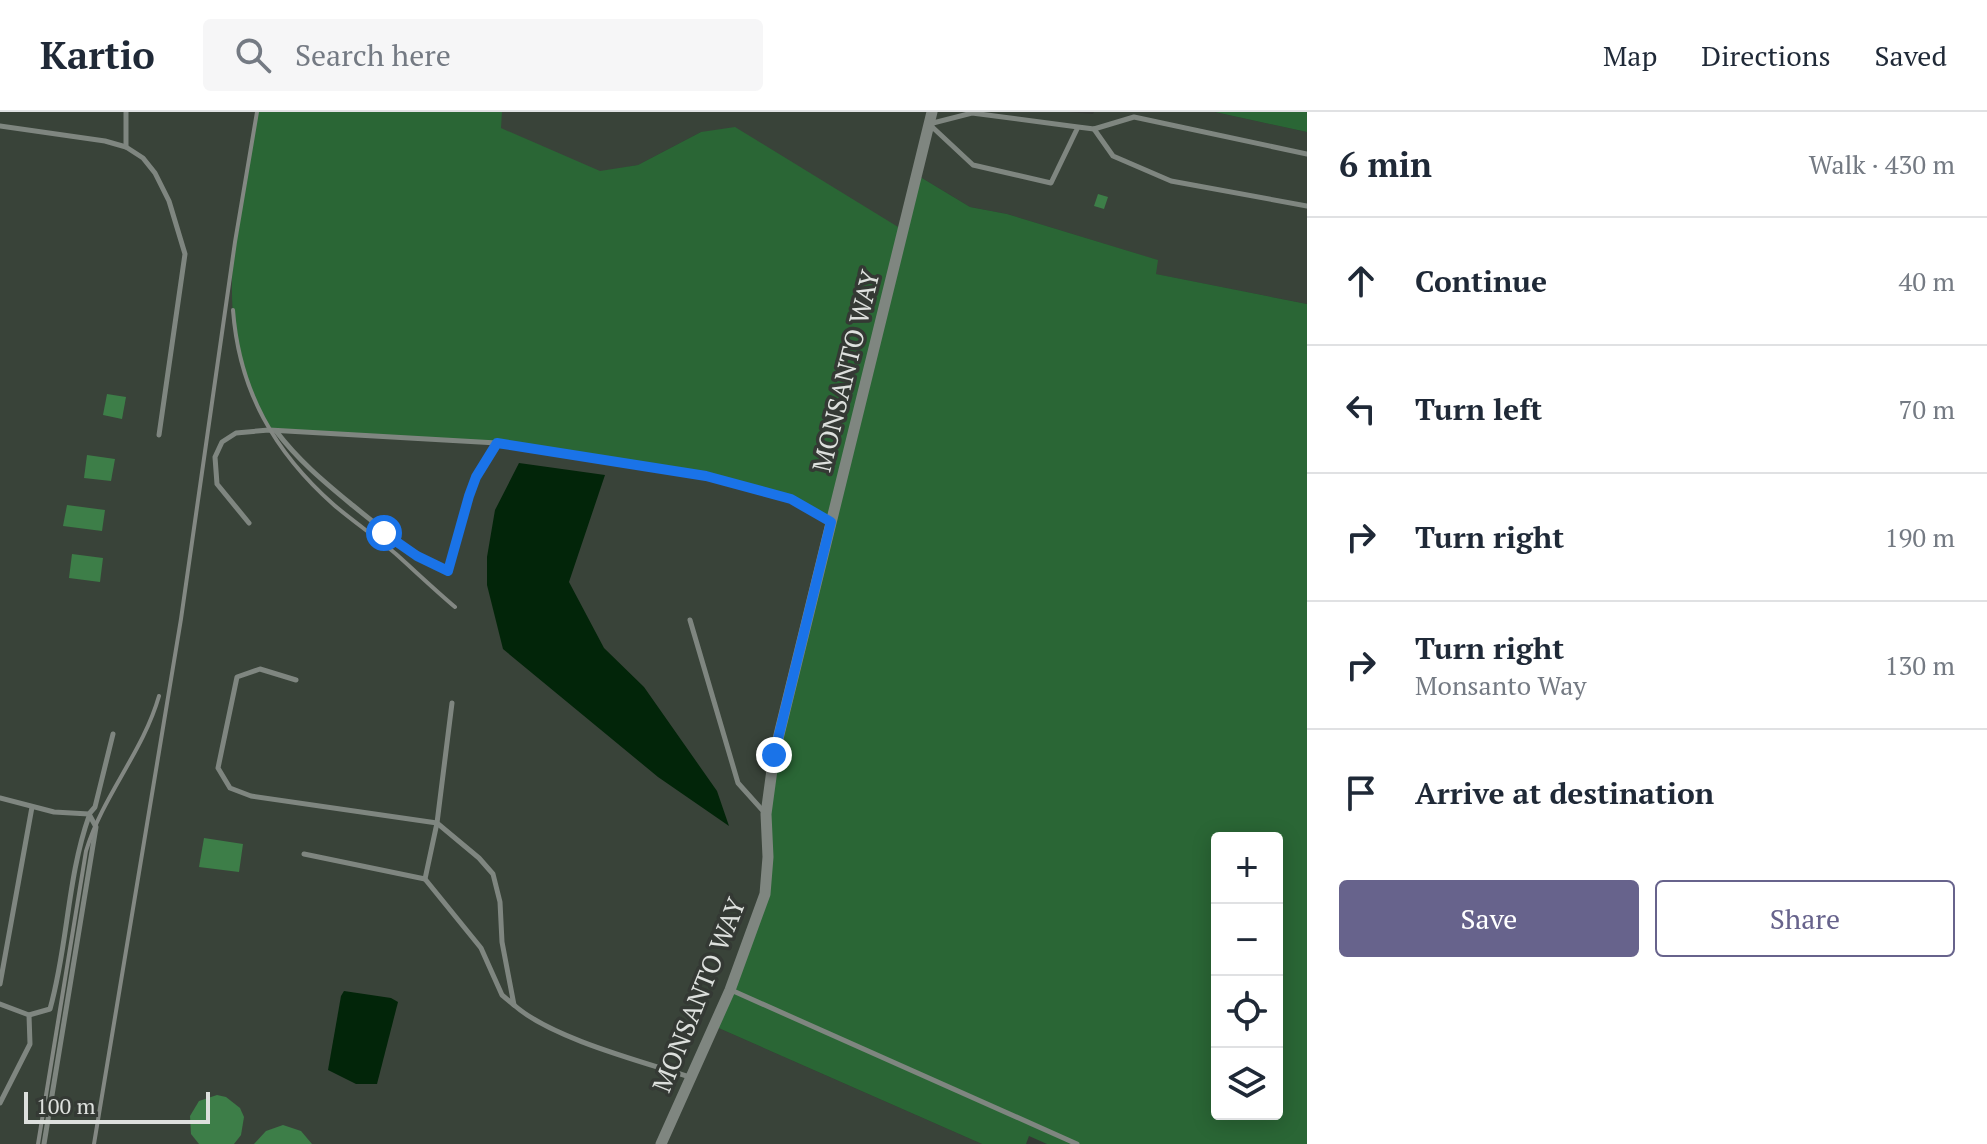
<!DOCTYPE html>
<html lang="en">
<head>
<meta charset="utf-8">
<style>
  :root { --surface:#fff; --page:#f6f6f7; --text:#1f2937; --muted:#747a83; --line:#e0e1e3; --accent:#67638c }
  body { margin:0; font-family:"PT Serif",serif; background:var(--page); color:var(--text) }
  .controls { position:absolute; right:24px; bottom:24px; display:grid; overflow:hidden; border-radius:8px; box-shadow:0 4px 20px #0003 }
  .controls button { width:72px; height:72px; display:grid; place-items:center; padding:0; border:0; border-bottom:2px solid var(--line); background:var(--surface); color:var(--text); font:40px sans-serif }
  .scale { position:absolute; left:24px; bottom:20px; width:186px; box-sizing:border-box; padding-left:8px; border:4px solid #dde0dd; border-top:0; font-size:22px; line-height:28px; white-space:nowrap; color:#dde0dd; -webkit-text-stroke:6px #343934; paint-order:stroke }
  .stop { position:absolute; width:24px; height:24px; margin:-18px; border:6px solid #1a73e8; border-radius:50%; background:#fff }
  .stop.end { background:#1a73e8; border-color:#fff; box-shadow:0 2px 8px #0008 }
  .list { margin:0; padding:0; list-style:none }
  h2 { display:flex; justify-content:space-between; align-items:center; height:104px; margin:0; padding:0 32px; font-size:34px }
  h2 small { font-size:26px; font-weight:400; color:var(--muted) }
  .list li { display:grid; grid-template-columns:52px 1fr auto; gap:24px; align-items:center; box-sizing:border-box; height:128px; padding:0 32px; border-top:2px solid var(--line) }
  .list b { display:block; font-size:30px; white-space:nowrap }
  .list p { margin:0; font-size:26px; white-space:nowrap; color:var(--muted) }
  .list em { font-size:26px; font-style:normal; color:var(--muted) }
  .actions { display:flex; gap:16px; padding:24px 32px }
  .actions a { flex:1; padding:18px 0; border:2px solid var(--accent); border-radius:8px; text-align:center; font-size:28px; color:var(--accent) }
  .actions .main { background:var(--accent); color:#fff }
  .icon { flex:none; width:44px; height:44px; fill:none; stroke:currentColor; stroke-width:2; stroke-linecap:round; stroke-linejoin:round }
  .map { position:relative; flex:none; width:1307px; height:1032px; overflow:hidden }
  header { display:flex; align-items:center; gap:48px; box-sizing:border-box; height:112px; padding:0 40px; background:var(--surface); border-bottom:2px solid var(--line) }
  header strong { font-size:38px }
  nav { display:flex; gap:44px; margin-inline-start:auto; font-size:28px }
  .search { width:560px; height:72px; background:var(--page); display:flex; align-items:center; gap:20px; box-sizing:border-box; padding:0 28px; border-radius:8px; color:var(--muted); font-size:30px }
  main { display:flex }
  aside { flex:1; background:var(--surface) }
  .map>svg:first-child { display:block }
  .built { fill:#394339 }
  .green { fill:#2a6635; fill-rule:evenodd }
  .water { fill:#022509 }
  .building { fill:#3d7e48 }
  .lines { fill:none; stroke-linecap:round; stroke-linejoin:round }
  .lane { stroke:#7f8680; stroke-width:5 }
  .street { stroke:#7f8680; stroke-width:11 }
  .rail { stroke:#838883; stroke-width:4 }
  .route { stroke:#1a73e8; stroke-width:10 }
  .labels { text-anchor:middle; stroke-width:7; stroke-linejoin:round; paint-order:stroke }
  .street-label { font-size:26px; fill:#dde0dd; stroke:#343934 }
</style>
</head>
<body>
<header>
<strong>Kartio</strong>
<div class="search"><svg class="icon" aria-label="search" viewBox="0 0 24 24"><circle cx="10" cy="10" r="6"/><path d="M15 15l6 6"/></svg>Search here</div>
<nav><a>Map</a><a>Directions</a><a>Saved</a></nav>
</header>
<main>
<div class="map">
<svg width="1307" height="1032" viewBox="0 0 1307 1032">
  <rect width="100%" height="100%" fill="#343934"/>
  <g class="built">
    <path d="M0,0H257L235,130L232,183L235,219L240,246L253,285L269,318L497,331L706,364L791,387L831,410L765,782L714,914L982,1032H0Z"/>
    <path d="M502,0H1067L1093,2L1094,0H1215L1307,20V192L1155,162L1157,148L1007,102L970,95L917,63L903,118L701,20L638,53L600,60L500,16Z"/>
  </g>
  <g class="green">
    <path d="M257,0H502L501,16L600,59L638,53L701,20L735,15L903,118L917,63L970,95L1007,102L1158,148L1156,162L1307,192V1032H1047L1029,1024L1026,1032H982L714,914L765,782L766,702L831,410L791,387L706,364L497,331L269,318C253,287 240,255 235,220C224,147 245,71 257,0ZM1217,726H1277V1002H1217Z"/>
    <path d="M1215,0H1307V20Z"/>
  </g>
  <g class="water">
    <path d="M519,351L605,363L569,470L604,536L644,575L717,679L729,714L658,665L503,537L487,473V445L495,398Z"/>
    <path d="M344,879L391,886L398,890L377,972H356L328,958L341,884Z"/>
  </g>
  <g class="building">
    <path d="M1098,82L1108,85L1104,97L1094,94Z"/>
    <path d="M107,282L126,285L122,307L103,303Z"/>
    <path d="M87,343L115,347L111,369L84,366Z"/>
    <path d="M67,393L105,398L102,419L63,414Z"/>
    <path d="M72,442L103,446L100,470L69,466Z"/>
    <path d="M204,726L243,732L239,760L199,755Z"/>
    <path d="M217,983L226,985L240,996L244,1005L241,1023L234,1032H199L191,1022L190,1004L199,989Z"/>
    <path d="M283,1013L301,1019L312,1032H254L266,1019Z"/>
  </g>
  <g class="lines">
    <g class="lane">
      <path d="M126,0V35L143,46L155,61L169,89L185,142L159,323"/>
      <path d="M0,14L105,29L126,35"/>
      <path d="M1078,15L1051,71L973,53L929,12L972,1L1078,15L1094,17L1134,5L1307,42"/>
      <path d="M1094,17L1113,44L1171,69L1307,94"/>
      <path d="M276,319C298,348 323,369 351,392C383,418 411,441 448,459L469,384L476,365L497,331"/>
      <path d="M249,411L217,372L215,345L222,330L236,321L269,318L497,331L706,364L791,387L831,410"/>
      <path d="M690,508L738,671L765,701"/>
      <path d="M296,568L260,557L237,565L218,656L230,676L251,684L437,711L479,746L493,762L500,790L502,830L514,893L502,883L481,836L425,767"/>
      <path d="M0,686L54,700L89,702L95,695L113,622"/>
      <path d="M304,742L425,767L437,711L452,591"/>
      <path d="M0,872L32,695"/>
      <path d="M731,878L1077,1032"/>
      <path d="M0,892L29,903L30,932L0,991"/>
      <path d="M514,893C551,926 640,949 690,965"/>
      <path d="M29,903L50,897C68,834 67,766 89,704"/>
      <path d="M44,1032L96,715L89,702"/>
    </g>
    <path class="street" d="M661,1032L730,878L765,782L768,745L766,702L774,643L932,0"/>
    <g class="rail">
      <path d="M233,198C239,278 274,340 334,393C354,410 376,425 396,442C416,460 435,478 455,495"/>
      <path d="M38,1032L86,739C103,683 143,640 159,584"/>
      <path d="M94,1032L181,507L235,130L257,0"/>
    </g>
  </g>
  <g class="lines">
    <path class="route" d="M384,421L417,444L448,459L469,384L476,365L497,331L706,364L791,387L831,410L774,643"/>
  </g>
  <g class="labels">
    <g class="street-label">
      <text transform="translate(846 259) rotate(-76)" y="9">MONSANTO WAY</text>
      <text transform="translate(699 883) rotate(-68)" y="9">MONSANTO WAY</text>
    </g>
  </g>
</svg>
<div class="controls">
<button>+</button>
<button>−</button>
<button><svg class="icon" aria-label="locate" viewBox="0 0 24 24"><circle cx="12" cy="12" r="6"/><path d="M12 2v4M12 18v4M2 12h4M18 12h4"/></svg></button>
<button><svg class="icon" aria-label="layers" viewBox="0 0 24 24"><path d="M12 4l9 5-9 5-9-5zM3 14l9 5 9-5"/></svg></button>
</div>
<div class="scale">100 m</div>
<div class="stop" style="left:384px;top:421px"></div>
<div class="stop end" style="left:774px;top:643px"></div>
</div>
<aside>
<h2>6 min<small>Walk · 430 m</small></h2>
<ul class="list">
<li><svg class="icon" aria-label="ahead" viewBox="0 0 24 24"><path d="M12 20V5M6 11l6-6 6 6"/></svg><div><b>Continue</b></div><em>40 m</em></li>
<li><svg class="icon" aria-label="left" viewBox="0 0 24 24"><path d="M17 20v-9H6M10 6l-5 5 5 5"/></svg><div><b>Turn left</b></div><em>70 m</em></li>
<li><svg class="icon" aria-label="right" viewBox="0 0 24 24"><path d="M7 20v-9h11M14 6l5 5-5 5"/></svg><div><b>Turn right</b></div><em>190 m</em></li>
<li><svg class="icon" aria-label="right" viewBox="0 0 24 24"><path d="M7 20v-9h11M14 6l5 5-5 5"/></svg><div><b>Turn right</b><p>Monsanto Way</p></div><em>130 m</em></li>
<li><svg class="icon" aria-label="arrive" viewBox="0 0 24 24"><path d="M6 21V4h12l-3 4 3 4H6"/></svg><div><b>Arrive at destination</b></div></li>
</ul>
<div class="actions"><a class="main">Save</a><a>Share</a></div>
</aside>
</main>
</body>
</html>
